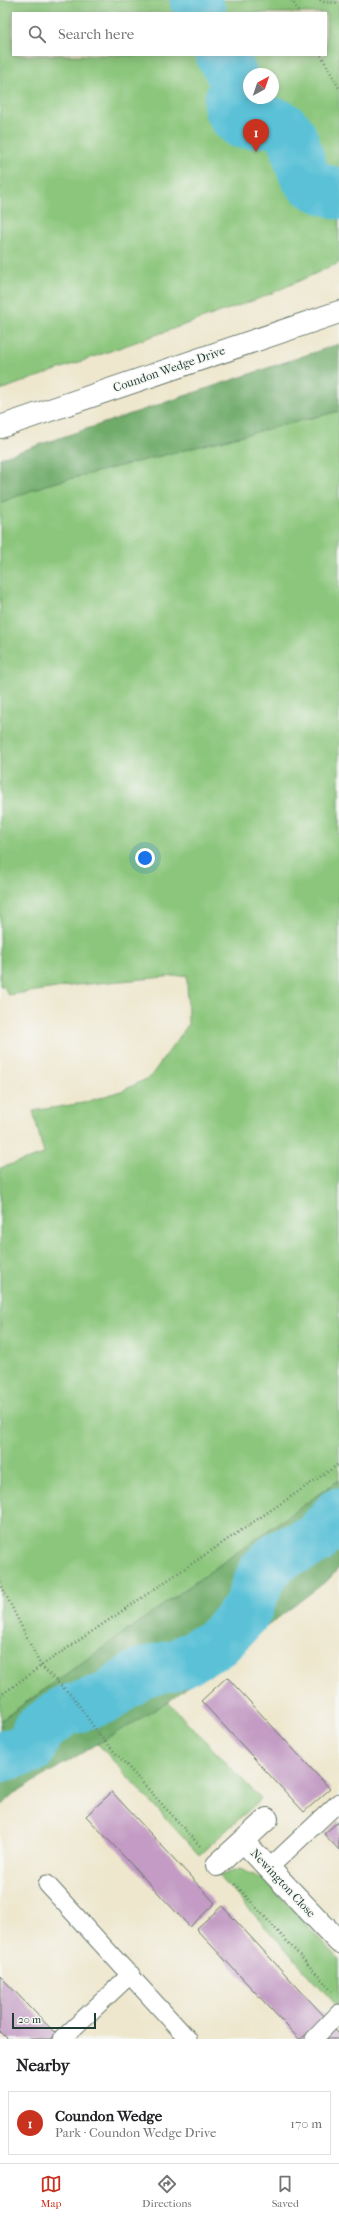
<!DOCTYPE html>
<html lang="en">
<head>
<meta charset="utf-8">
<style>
  :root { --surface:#fff; --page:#f6f6f6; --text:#202124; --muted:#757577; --line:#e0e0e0; --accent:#c8321e }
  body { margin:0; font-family:"IM FELL French Canon",serif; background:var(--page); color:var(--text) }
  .compass { position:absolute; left:243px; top:68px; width:36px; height:36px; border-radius:50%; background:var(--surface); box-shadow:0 2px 10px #0003; rotate:40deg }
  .scale { position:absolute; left:12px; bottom:10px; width:84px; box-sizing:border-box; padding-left:4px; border:2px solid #1f3d34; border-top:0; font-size:11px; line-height:14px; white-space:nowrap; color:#1f3d34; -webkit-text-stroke:3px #f6f6f2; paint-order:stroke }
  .you { position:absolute; left:145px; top:858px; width:14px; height:14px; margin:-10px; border:3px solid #fff; border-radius:50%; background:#1a73e8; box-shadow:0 0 0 6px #1a73e833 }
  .badge { display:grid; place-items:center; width:26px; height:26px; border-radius:50%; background:var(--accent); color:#fff; font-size:13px; font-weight:700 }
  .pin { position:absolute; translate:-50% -33px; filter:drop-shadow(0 1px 2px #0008) }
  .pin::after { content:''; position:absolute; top:21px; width:14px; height:12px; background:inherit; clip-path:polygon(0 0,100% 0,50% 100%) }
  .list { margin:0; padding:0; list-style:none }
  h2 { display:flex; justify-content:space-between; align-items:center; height:52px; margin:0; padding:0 16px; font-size:17px }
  h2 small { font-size:13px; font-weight:400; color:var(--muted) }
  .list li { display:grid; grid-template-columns:26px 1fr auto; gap:12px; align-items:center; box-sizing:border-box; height:64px; margin:0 8px 8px; padding:0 8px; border:1px solid var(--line); border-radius:0px }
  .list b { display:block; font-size:15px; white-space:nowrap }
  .list p { margin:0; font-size:13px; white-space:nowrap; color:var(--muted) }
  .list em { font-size:13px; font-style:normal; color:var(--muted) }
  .icon { flex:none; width:22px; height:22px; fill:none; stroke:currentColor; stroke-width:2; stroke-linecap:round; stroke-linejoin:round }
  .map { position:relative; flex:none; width:339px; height:2039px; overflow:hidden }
  .search { position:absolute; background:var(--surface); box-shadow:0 2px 10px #0003; left:12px; right:12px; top:12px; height:44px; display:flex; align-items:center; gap:10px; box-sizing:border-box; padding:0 14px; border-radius:0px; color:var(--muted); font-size:15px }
  .sheet { height:124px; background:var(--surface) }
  nav { display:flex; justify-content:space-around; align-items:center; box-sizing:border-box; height:56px; border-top:1px solid var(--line); background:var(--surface); font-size:11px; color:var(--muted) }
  nav a { display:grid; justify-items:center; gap:2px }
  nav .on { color:var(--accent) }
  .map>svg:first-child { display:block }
  .green { fill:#8bc67b; stroke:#558258; fill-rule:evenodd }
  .forest { fill:#70ab6b; stroke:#487450 }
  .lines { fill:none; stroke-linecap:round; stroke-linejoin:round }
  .river { stroke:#5ac1d7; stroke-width:51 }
  .building { fill:#c39bc4 }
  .lane-casing { stroke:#67786a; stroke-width:19 }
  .street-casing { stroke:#67786a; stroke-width:24 }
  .secondary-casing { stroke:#67786a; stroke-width:24 }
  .path { stroke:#67786a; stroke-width:2.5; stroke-dasharray:1 3; stroke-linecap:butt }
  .lane { stroke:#fff; stroke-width:17 }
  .street { stroke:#fff; stroke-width:22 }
  .secondary { stroke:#fff; stroke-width:22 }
  .labels { text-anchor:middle; stroke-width:3; stroke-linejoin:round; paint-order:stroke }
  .street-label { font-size:12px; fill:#1f3d34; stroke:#f6f6f2 }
</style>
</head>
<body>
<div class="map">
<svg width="339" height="2039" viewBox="0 0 339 2039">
  <rect width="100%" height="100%" fill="#f6f6f2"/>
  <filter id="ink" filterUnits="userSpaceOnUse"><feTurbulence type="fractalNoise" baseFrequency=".025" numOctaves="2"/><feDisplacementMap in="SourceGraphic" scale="8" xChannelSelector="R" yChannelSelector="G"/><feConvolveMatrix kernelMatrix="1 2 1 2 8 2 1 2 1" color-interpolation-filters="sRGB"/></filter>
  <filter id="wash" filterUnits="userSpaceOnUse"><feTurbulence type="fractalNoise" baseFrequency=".012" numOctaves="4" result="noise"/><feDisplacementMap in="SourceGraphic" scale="16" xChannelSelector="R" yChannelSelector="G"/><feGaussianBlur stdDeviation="0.9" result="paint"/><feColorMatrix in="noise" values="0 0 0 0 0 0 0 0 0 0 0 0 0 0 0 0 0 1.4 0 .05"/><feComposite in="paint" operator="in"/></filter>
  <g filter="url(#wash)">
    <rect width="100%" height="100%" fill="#eee7cd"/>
    <g class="green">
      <path d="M0,0H339V263L263,297L0,390ZM13,13H326V55H13ZM249,74H273V98H249Z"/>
      <path d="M339,411V1480L0,1721V1168L44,1154L33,1111L83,1103L124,1090L150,1077L188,1025L187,975L77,985L8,995L4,986H0V503L45,485Z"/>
      <path d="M168,1702L261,1799L199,1855L97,1743Z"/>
      <path d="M240,1869L265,1880L339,1960V2008L219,1876Z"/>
    </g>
    <g class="forest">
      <path d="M339,344V411L45,485L0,503V458Z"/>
      <path d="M339,1480V1568L329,1579L168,1702L13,1794L0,1808V1721Z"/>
    </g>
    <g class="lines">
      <g class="river">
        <path d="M195,0L201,13"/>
        <path d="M221,55C226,64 235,76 234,87C234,91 231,95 230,99C226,109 234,117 241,123C252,124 264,120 275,123C303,131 293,171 313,184C320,189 331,191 339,194"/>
        <path d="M0,1757L31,1748L37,1731L63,1712L106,1698L140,1674L180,1663L217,1643L246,1612L263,1572L279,1556L315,1540L339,1513"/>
      </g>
    </g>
    <g id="blocks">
      <g class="building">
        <path d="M227,1677L330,1789L304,1812L201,1701Z"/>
        <path d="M112,1792L215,1903L190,1927L86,1816Z"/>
        <path d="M339,1821V1850L324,1834Z"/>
        <path d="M222,1906L325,2017L301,2039H299L196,1929Z"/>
        <path d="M0,1976L56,2034L51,2039H8L0,2031Z"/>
        <path d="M333,2028L339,2034V2039H321Z"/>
      </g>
    </g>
  </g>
  <g filter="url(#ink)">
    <use href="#blocks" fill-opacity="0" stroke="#67786a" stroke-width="1"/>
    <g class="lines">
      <defs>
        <g id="lane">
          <path d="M269,1868L339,1802"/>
          <path d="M47,1884L188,2039"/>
          <path d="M62,2039L131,1974"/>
          <path d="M314,2039L339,2013"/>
        </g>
        <g id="street">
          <path d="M244,1842L339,1942"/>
          <path d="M217,1865L267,1819"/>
        </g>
        <path id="secondary" d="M0,427L339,312"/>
      </defs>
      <use href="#lane" class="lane-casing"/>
      <use href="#street" class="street-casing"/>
      <use href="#secondary" class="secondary-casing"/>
      <g class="path">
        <path d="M292,0L299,13"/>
        <path d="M320,0L323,2L339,3"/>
        <path d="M321,55L339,88"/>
        <path d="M0,1583L41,1666L74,1698L100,1736L200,1846"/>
        <path d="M0,1696L41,1666L339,1464"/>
        <path d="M235,1884L332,1991"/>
      </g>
      <use href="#lane" class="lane"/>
      <use href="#street" class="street"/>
      <use href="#secondary" class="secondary"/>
    </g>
  </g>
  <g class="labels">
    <g class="street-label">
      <text transform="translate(169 369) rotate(-19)" y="4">Coundon Wedge Drive</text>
      <text transform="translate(283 1883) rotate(47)" y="4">Newington Close</text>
    </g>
  </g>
</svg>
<svg class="compass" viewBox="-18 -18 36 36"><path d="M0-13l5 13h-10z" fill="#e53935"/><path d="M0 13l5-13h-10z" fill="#757577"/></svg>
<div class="scale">20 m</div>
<div class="you"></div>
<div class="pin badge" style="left:256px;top:152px">1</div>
<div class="search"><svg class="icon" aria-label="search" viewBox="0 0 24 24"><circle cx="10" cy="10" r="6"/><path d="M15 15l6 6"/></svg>Search here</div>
</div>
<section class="sheet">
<h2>Nearby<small></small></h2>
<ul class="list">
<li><span class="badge">1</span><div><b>Coundon Wedge</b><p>Park · Coundon Wedge Drive</p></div><em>170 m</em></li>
</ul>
</section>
<nav>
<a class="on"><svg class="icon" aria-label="map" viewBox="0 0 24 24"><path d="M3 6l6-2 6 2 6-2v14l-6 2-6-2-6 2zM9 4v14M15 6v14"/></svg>Map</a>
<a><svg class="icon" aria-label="directions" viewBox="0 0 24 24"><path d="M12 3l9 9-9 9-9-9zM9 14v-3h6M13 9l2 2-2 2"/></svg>Directions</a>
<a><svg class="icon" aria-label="saved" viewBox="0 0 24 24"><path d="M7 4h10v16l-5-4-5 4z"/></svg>Saved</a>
</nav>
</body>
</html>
